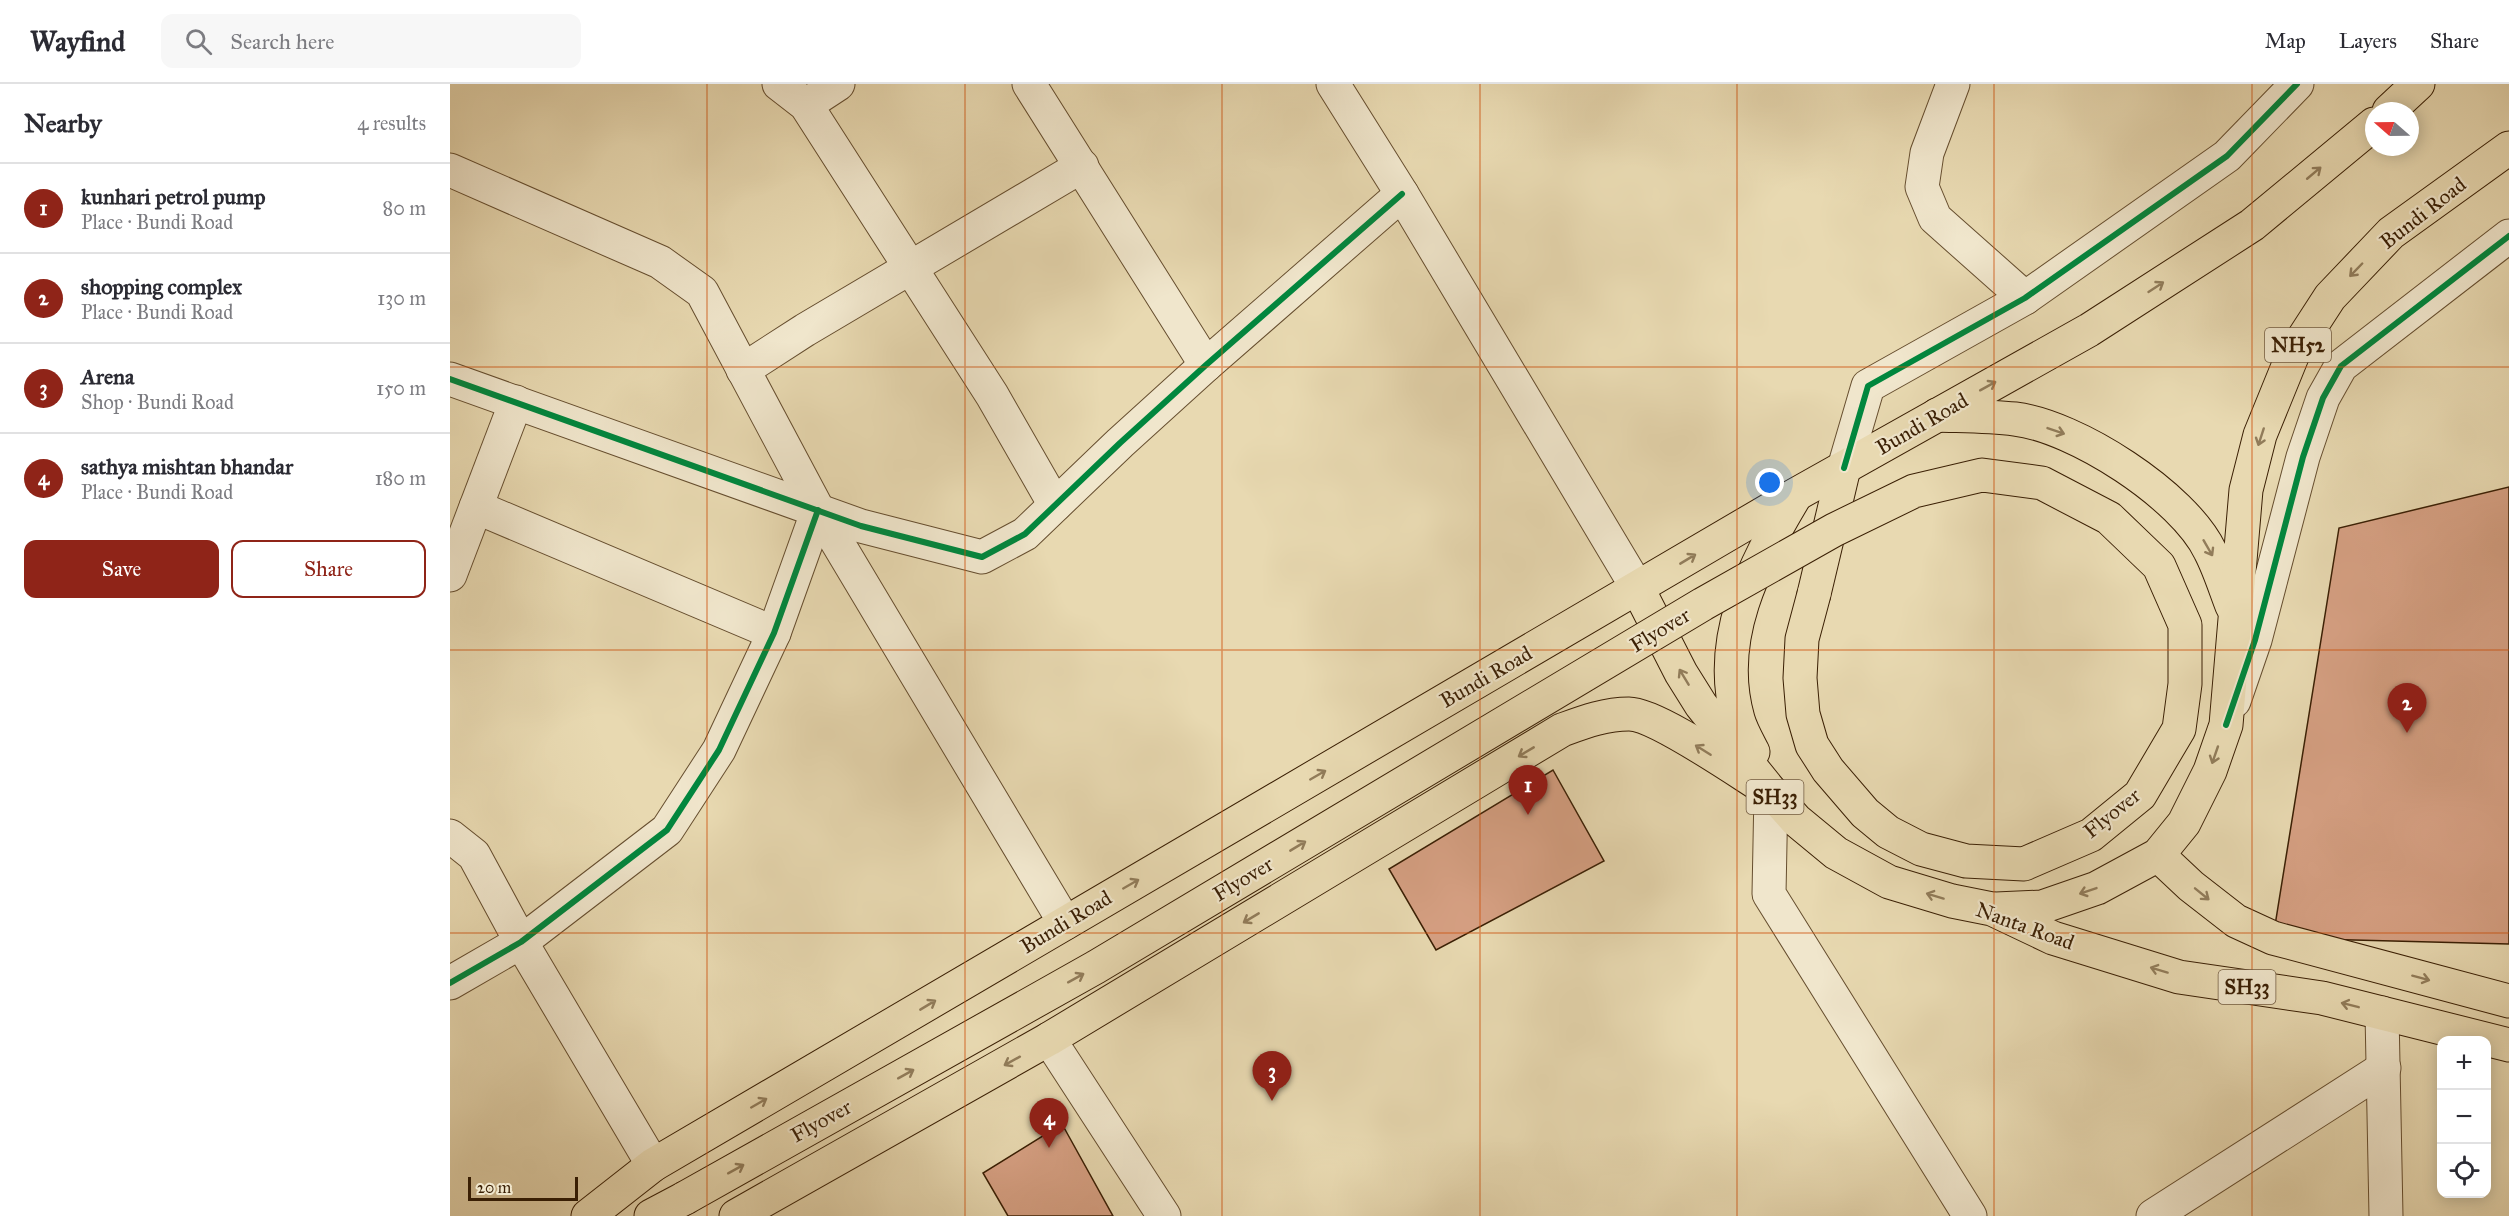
<!DOCTYPE html>
<html lang="en">
<head>
<meta charset="utf-8">
<style>
  :root { --surface:#fff; --page:#f7f7f7; --text:#2b2b33; --muted:#7c7c81; --line:#e1e1e2; --accent:#8f2418 }
  body { margin:0; font-family:"IM FELL Great Primer",serif; background:var(--page); color:var(--text) }
  .controls { position:absolute; right:18px; bottom:18px; display:grid; overflow:hidden; border-radius:12px; box-shadow:0 3px 15px #0003 }
  .controls button { width:54px; height:54px; display:grid; place-items:center; padding:0; border:0; border-bottom:2px solid var(--line); background:var(--surface); color:var(--text); font:30px sans-serif }
  .compass { position:absolute; left:1915px; top:18px; width:54px; height:54px; border-radius:50%; background:var(--surface); box-shadow:0 3px 15px #0003; rotate:290deg }
  .scale { position:absolute; left:18px; bottom:15px; width:110px; box-sizing:border-box; padding-left:6px; border:3px solid #3a1f04; border-top:0; font-size:16px; line-height:21px; white-space:nowrap; color:#3a1f04; -webkit-text-stroke:4px #f0e6cc; paint-order:stroke }
  .you { position:absolute; left:1320px; top:399px; width:21px; height:21px; margin:-15px; border:4px solid #fff; border-radius:50%; background:#1a73e8; box-shadow:0 0 0 9px #1a73e833 }
  .badge { display:grid; place-items:center; width:39px; height:39px; border-radius:50%; background:var(--accent); color:#fff; font-size:20px; font-weight:700 }
  .pin { position:absolute; translate:-50% -50px; filter:drop-shadow(0 2px 3px #0008) }
  .pin::after { content:''; position:absolute; top:32px; width:21px; height:18px; background:inherit; clip-path:polygon(0 0,100% 0,50% 100%) }
  .list { margin:0; padding:0; list-style:none }
  h2 { display:flex; justify-content:space-between; align-items:center; height:78px; margin:0; padding:0 24px; font-size:26px }
  h2 small { font-size:20px; font-weight:400; color:var(--muted) }
  .list li { display:grid; grid-template-columns:39px 1fr auto; gap:18px; align-items:center; box-sizing:border-box; height:90px; padding:0 24px; border-top:2px solid var(--line) }
  .list b { display:block; font-size:22px; white-space:nowrap }
  .list p { margin:0; font-size:20px; white-space:nowrap; color:var(--muted) }
  .list em { font-size:20px; font-style:normal; color:var(--muted) }
  .actions { display:flex; gap:12px; padding:18px 24px }
  .actions a { flex:1; padding:14px 0; border:2px solid var(--accent); border-radius:12px; text-align:center; font-size:21px; color:var(--accent) }
  .actions .main { background:var(--accent); color:#fff }
  .icon { flex:none; width:33px; height:33px; fill:none; stroke:currentColor; stroke-width:2; stroke-linecap:round; stroke-linejoin:round }
  .map { position:relative; flex:none; width:2059px; height:1132px; overflow:hidden }
  header { display:flex; align-items:center; gap:36px; box-sizing:border-box; height:84px; padding:0 30px; background:var(--surface); border-bottom:2px solid var(--line) }
  header strong { font-size:28px }
  nav { display:flex; gap:33px; margin-inline-start:auto; font-size:21px }
  .search { width:420px; height:54px; background:var(--page); display:flex; align-items:center; gap:15px; box-sizing:border-box; padding:0 21px; border-radius:12px; color:var(--muted); font-size:22px }
  main { display:flex }
  aside { flex:1; background:var(--surface) }
  .map>svg:first-child { display:block }
  .building { fill:#d6a083; stroke:#3a1f04; stroke-width:1.5 }
  .lines { fill:none; stroke-linecap:round; stroke-linejoin:round }
  .minor-casing { stroke:#664e2f; stroke-width:35 }
  .tertiary-casing { stroke:#664e2f; stroke-width:35 }
  .primary-casing { stroke:#3a1f04; stroke-width:35 }
  .minor { stroke:#f0e6cc; stroke-width:33 }
  .tertiary { stroke:#f0e6cc; stroke-width:33 }
  .primary { stroke:#e8d9b1; stroke-width:33 }
  .primary-bridge-casing { stroke:#3a1f04; stroke-width:35; stroke-linecap:butt }
  .primary-bridge { stroke:#e8d9b1; stroke-width:33 }
  .cycleway-casing { stroke:#f0e6cc; stroke-width:10 }
  .cycleway { stroke:#00873e; stroke-width:6 }
  .oneway { stroke:#917c5a }
  .grid { fill:none; stroke:#ce500b; stroke-width:1.5; stroke-opacity:0.55 }
  .labels { text-anchor:middle; stroke-width:4.5; stroke-linejoin:round; paint-order:stroke }
  .shield { fill:#f0e6cc; stroke:#715b40; stroke-width:1.5 }
  .shield-label { font-size:20px; font-weight:bold; fill:#3a1f04 }
  .street-label { font-size:21px; fill:#3a1f04; stroke:#f0e6cc }
</style>
</head>
<body>
<header>
<strong>Wayfind</strong>
<div class="search"><svg class="icon" aria-label="search" viewBox="0 0 24 24"><circle cx="10" cy="10" r="6"/><path d="M15 15l6 6"/></svg>Search here</div>
<nav><a>Map</a><a>Layers</a><a>Share</a></nav>
</header>
<main>
<aside>
<h2>Nearby<small>4 results</small></h2>
<ul class="list">
<li><span class="badge">1</span><div><b>kunhari petrol pump</b><p>Place · Bundi Road</p></div><em>80 m</em></li>
<li><span class="badge">2</span><div><b>shopping complex</b><p>Place · Bundi Road</p></div><em>130 m</em></li>
<li><span class="badge">3</span><div><b>Arena</b><p>Shop · Bundi Road</p></div><em>150 m</em></li>
<li><span class="badge">4</span><div><b>sathya mishtan bhandar</b><p>Place · Bundi Road</p></div><em>180 m</em></li>
</ul>
<div class="actions"><a class="main">Save</a><a>Share</a></div>
</aside>
<div class="map">
<svg width="2059" height="1132" viewBox="0 0 2059 1132">
  <rect width="100%" height="100%" fill="#e8d9b1"/>
  <filter id="stains"><feTurbulence type="fractalNoise" baseFrequency=".00333" numOctaves="4"/><feColorMatrix values="0 0 0 0 .2 0 0 0 0 .09 0 0 0 0 .02 0 0 0 .5 -.17"/></filter>
  <radialGradient id="worn" r=".72"><stop offset=".6" stop-color="#630" stop-opacity="0"/><stop offset="1" stop-color="#630" stop-opacity=".3"/></radialGradient>
  <g class="building">
    <path d="M2059,403V860L1823,854L1889,444Z"/>
    <path d="M1103,686L1154,777L986,866L939,785Z"/>
    <path d="M612,1040L663,1132H558L533,1089Z"/>
  </g>
  <g class="lines">
    <defs>
      <g id="minor">
        <path d="M329,0L356,21L542,311L605,421"/>
        <path d="M579,0L756,281"/>
        <path d="M883,0L952,110L1188,505"/>
        <path d="M1503,0L1477,69L1472,103L1485,134L1575,214"/>
        <path d="M356,21L388,0"/>
        <path d="M0,86L210,178L252,208L368,426L615,839"/>
        <path d="M293,286L355,246L632,82"/>
        <path d="M0,295L411,442L532,473L575,450L670,359L756,281L952,110"/>
        <path d="M26,423L324,549"/>
        <path d="M0,491L66,318"/>
        <path d="M1784,617L1805,556L1853,373L1873,314L1891,282L2059,152"/>
        <path d="M1321,708L1319,810L1520,1132"/>
        <path d="M0,752L24,771L71,858L203,1081"/>
        <path d="M0,899L71,858L217,746L269,666L324,549L368,426"/>
        <path d="M1932,929L1936,1132"/>
        <path d="M599,955L714,1132"/>
        <path d="M1703,1132L1934,984"/>
      </g>
      <path id="tertiary" d="M1394,384L1418,302L1575,214L1777,72L1847,0"/>
      <g id="primary">
        <path d="M1939,27L1968,0"/>
        <path d="M1487,331C1513,332 1539,332 1565,335C1625,342 1733,411 1760,467C1769,484 1775,504 1782,522"/>
        <path d="M1188,505L1231,589L1251,621L1321,708L1346,736L1386,769L1439,798L1502,817L1542,825L1603,854L1729,893L1872,914L2059,961"/>
        <path d="M1364,510L1394,384"/>
        <path d="M1303,668C1298,658 1291,646 1288,635C1265,555 1304,481 1344,414"/>
        <path d="M1708,771L1741,802L1786,837L1823,854L2059,917"/>
        <path d="M1546,825L1592,823L1647,804L1708,771L1734,739L1760,687L1776,641L1796,406L1810,351L1843,270L1880,213L1941,149L2059,64"/>
        <path d="M138,1132L203,1081L1345,411L1639,246L1802,141L1924,40"/>
        <path d="M201,1132L235,1114"/>
        <path d="M286,1132L599,955L1112,646C1134,638 1155,630 1179,630C1207,630 1293,691 1321,708"/>
      </g>
    </defs>
    <use href="#minor" class="minor-casing"/>
    <use href="#tertiary" class="tertiary-casing"/>
    <use href="#primary" class="primary-casing"/>
    <use href="#minor" class="minor"/>
    <use href="#tertiary" class="tertiary"/>
    <use href="#primary" class="primary"/>
    <defs>
      <path id="primary-bridge" d="M235,1114L646,883L1253,520L1384,446L1464,407L1532,391L1592,399L1659,434L1709,482L1735,541V600L1729,645L1690,711L1641,751L1574,780L1516,777L1471,765L1438,748L1415,729L1378,686L1362,661L1353,630L1350,594L1352,555L1364,510"/>
    </defs>
    <use href="#primary-bridge" class="primary-bridge-casing"/>
    <use href="#primary-bridge" class="primary-bridge"/>
    <defs>
      <g id="cycleway">
        <path d="M0,295L411,442L532,473L575,450L670,359L756,281L952,110"/>
        <path d="M1394,384L1418,302L1575,214L1777,72L1847,0"/>
        <path d="M1776,641L1805,556L1853,373L1873,314L1891,282L2059,152"/>
        <path d="M0,899L71,858L217,746L269,666L324,549L368,426"/>
      </g>
    </defs>
    <use href="#cycleway" class="cycleway-casing"/>
    <use href="#cycleway" class="cycleway"/>
  </g>
  <defs><path id="oneway-shaft" d="M-6 0H5M1.5-3L5.5 0L1.5 3" fill="none" stroke-width="1.6" stroke-linecap="round" stroke-linejoin="round" transform="scale(1.5)"/></defs>
  <g class="oneway">
    <use href="#oneway-shaft" transform="translate(1864 89) rotate(-40)"/>
    <use href="#oneway-shaft" transform="translate(1906 186) rotate(134)"/>
    <use href="#oneway-shaft" transform="translate(1706 203) rotate(-33)"/>
    <use href="#oneway-shaft" transform="translate(1538 302) rotate(-29)"/>
    <use href="#oneway-shaft" transform="translate(1606 347) rotate(19)"/>
    <use href="#oneway-shaft" transform="translate(1811 353) rotate(108)"/>
    <use href="#oneway-shaft" transform="translate(1758 464) rotate(60)"/>
    <use href="#oneway-shaft" transform="translate(1238 475) rotate(-31)"/>
    <use href="#oneway-shaft" transform="translate(1234 593) rotate(-121)"/>
    <use href="#oneway-shaft" transform="translate(1253 666) rotate(-148)"/>
    <use href="#oneway-shaft" transform="translate(1076 668) rotate(149)"/>
    <use href="#oneway-shaft" transform="translate(1765 671) rotate(109)"/>
    <use href="#oneway-shaft" transform="translate(868 691) rotate(-30)"/>
    <use href="#oneway-shaft" transform="translate(848 762) rotate(-31)"/>
    <use href="#oneway-shaft" transform="translate(681 800) rotate(-30)"/>
    <use href="#oneway-shaft" transform="translate(1638 807) rotate(161)"/>
    <use href="#oneway-shaft" transform="translate(1752 810) rotate(39)"/>
    <use href="#oneway-shaft" transform="translate(1485 812) rotate(-163)"/>
    <use href="#oneway-shaft" transform="translate(801 834) rotate(149)"/>
    <use href="#oneway-shaft" transform="translate(1709 886) rotate(-163)"/>
    <use href="#oneway-shaft" transform="translate(626 894) rotate(-29)"/>
    <use href="#oneway-shaft" transform="translate(1971 894) rotate(15)"/>
    <use href="#oneway-shaft" transform="translate(478 921) rotate(-31)"/>
    <use href="#oneway-shaft" transform="translate(1900 921) rotate(-166)"/>
    <use href="#oneway-shaft" transform="translate(562 977) rotate(151)"/>
    <use href="#oneway-shaft" transform="translate(456 990) rotate(-29)"/>
    <use href="#oneway-shaft" transform="translate(309 1019) rotate(-30)"/>
    <use href="#oneway-shaft" transform="translate(286 1085) rotate(-29)"/>
  </g>
  <path class="grid" d="M257,0V1132M515,0V1132M772,0V1132M1030,0V1132M1287,0V1132M1544,0V1132M1802,0V1132M0,283H2059M0,566H2059M0,849H2059"/>
  <g class="labels">
    <g class="shield">
      <rect x="1815" y="244" width="66" height="34" rx="4.5"/>
      <rect x="1296.5" y="696" width="57" height="34" rx="4.5"/>
      <rect x="1768.5" y="886" width="57" height="34" rx="4.5"/>
    </g>
    <g class="shield-label">
      <text x="1848" y="268">NH52</text>
      <text x="1325" y="720">SH33</text>
      <text x="1797" y="910">SH33</text>
    </g>
    <g class="street-label">
      <text transform="translate(1973 129) rotate(-38)" y="7">Bundi Road</text>
      <text transform="translate(1472 340) rotate(-30)" y="7">Bundi Road</text>
      <text transform="translate(1210 546) rotate(-31)" y="7">Flyover</text>
      <text transform="translate(1036 593) rotate(-30)" y="7">Bundi Road</text>
      <text transform="translate(1662 729) rotate(-39)" y="7">Flyover</text>
      <text transform="translate(793 795) rotate(-31)" y="7">Flyover</text>
      <text transform="translate(616 838) rotate(-31)" y="7">Bundi Road</text>
      <text transform="translate(1575 842) rotate(20)" y="7">Nanta Road</text>
      <text transform="translate(371 1037) rotate(-29)" y="7">Flyover</text>
    </g>
  </g>
  <rect width="100%" height="100%" filter="url(#stains)"/>
  <rect width="100%" height="100%" fill="url(#worn)"/>
</svg>
<div class="controls">
<button>+</button>
<button>−</button>
<button><svg class="icon" aria-label="locate" viewBox="0 0 24 24"><circle cx="12" cy="12" r="6"/><path d="M12 2v4M12 18v4M2 12h4M18 12h4"/></svg></button>
</div>
<svg class="compass" viewBox="-18 -18 36 36"><path d="M0-13l5 13h-10z" fill="#e53935"/><path d="M0 13l5-13h-10z" fill="#7c7c81"/></svg>
<div class="scale">20 m</div>
<div class="you"></div>
<div class="pin badge" style="left:1078px;top:731px">1</div>
<div class="pin badge" style="left:1957px;top:649px">2</div>
<div class="pin badge" style="left:822px;top:1017px">3</div>
<div class="pin badge" style="left:599px;top:1064px">4</div>
</div>
</main>
</body>
</html>
